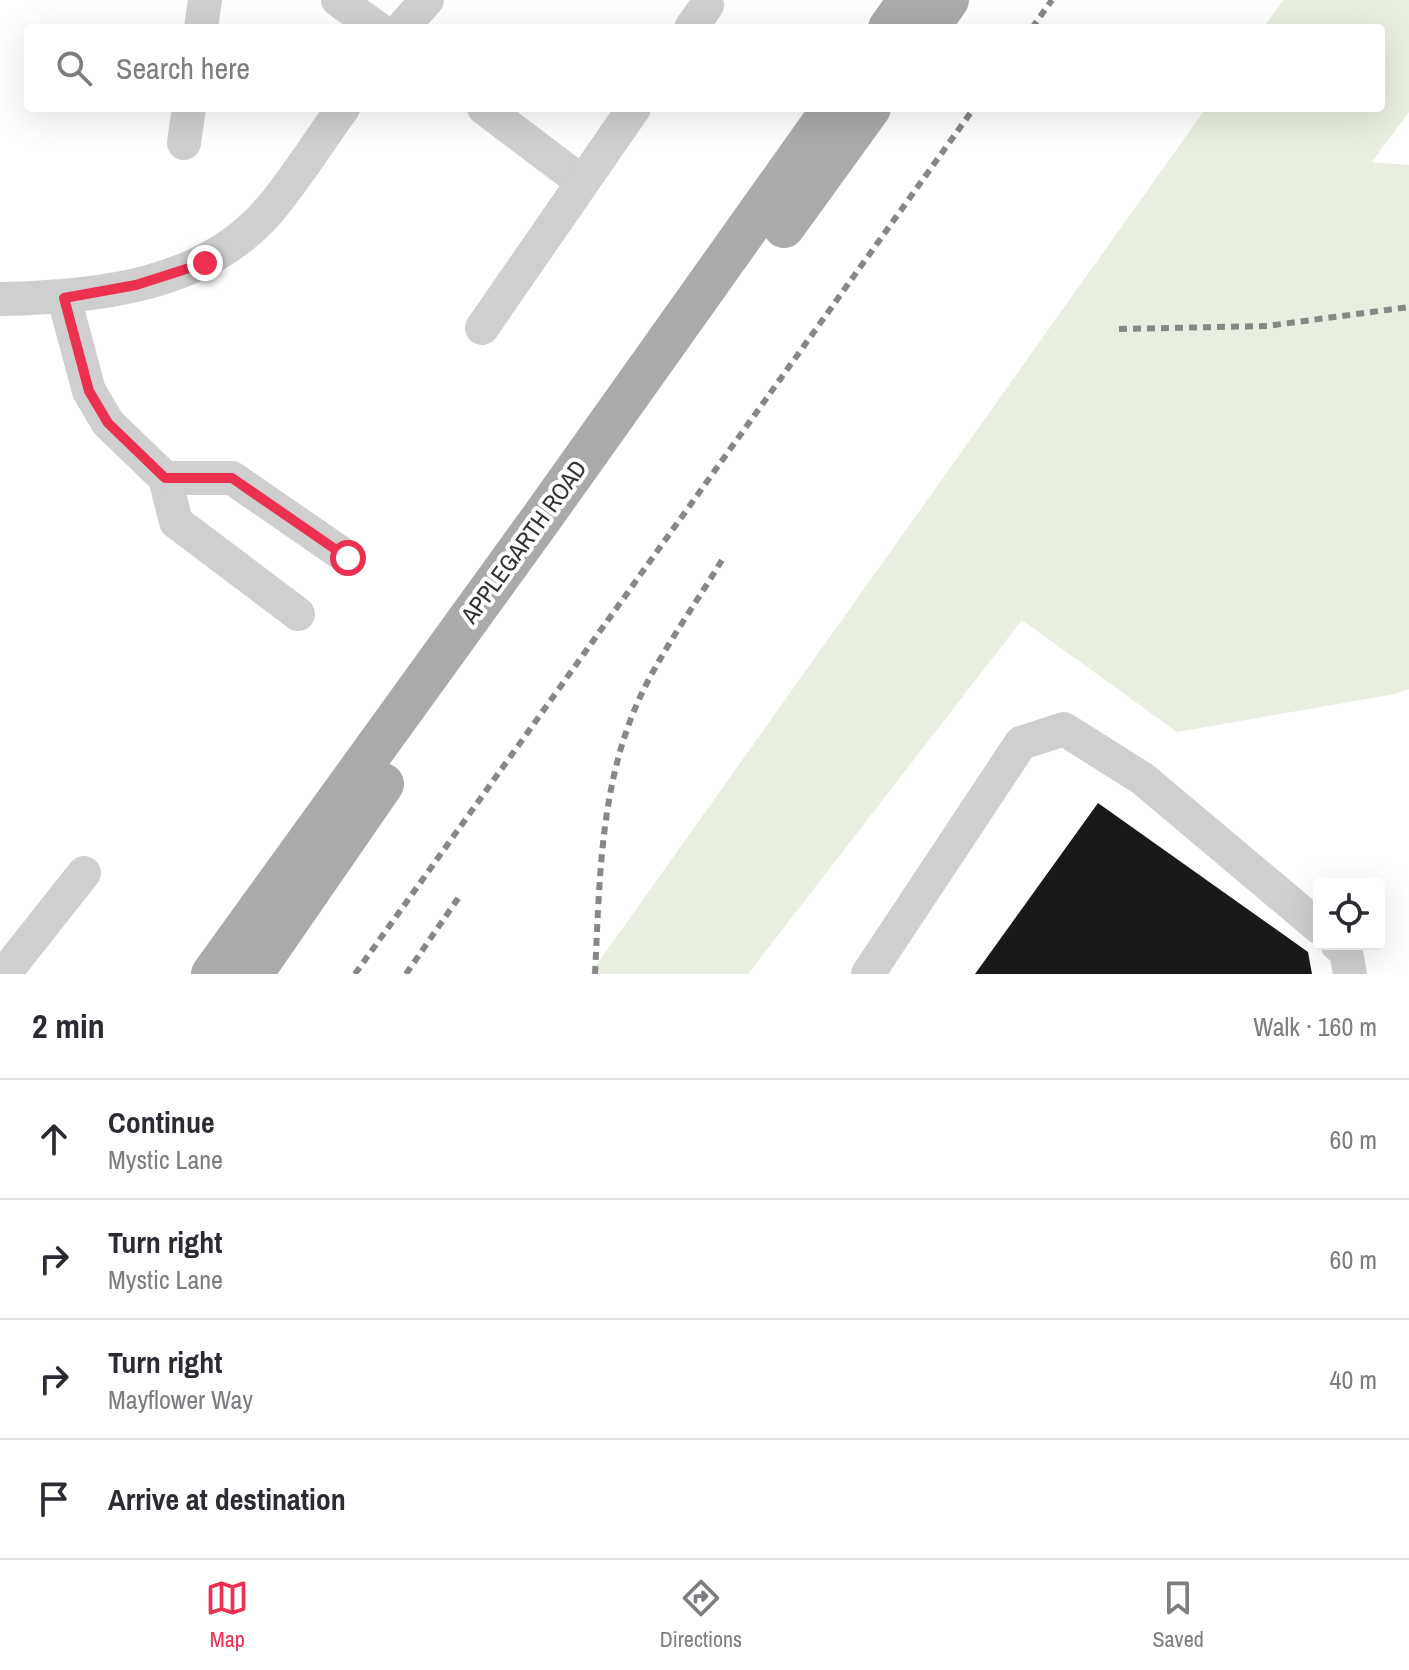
<!DOCTYPE html>
<html lang="en">
<head>
<meta charset="utf-8">
<style>
  :root { --surface:#fff; --page:#f2f2f3; --text:#2b2b33; --muted:#7c7c81; --line:#e1e1e2; --accent:#ec3050 }
  body { margin:0; font-family:"Archivo Narrow",sans-serif; background:var(--page); color:var(--text) }
  .controls { position:absolute; right:24px; bottom:24px; display:grid; overflow:hidden; border-radius:8px; box-shadow:0 8px 32px #0002 }
  .controls button { width:72px; height:72px; display:grid; place-items:center; padding:0; border:0; border-bottom:2px solid var(--line); background:var(--surface); color:var(--text); font:40px sans-serif }
  .stop { position:absolute; width:24px; height:24px; margin:-18px; border:6px solid #ec3050; border-radius:50%; background:#fff }
  .stop.end { background:#ec3050; border-color:#fff; box-shadow:0 2px 8px #0008 }
  .list { margin:0; padding:0; list-style:none }
  h2 { display:flex; justify-content:space-between; align-items:center; height:104px; margin:0; padding:0 32px; font-size:34px }
  h2 small { font-size:26px; font-weight:400; color:var(--muted) }
  .list li { display:grid; grid-template-columns:52px 1fr auto; gap:24px; align-items:center; box-sizing:border-box; height:120px; padding:0 32px; border-top:2px solid var(--line) }
  .list b { display:block; font-size:30px; white-space:nowrap }
  .list p { margin:0; font-size:26px; white-space:nowrap; color:var(--muted) }
  .list em { font-size:26px; font-style:normal; color:var(--muted) }
  .icon { flex:none; width:44px; height:44px; fill:none; stroke:currentColor; stroke-width:2; stroke-linecap:round; stroke-linejoin:round }
  .map { position:relative; flex:none; width:1409px; height:974px; overflow:hidden }
  .search { position:absolute; background:var(--surface); box-shadow:0 8px 32px #0002; left:24px; right:24px; top:24px; height:88px; display:flex; align-items:center; gap:20px; box-sizing:border-box; padding:0 28px; border-radius:8px; color:var(--muted); font-size:30px }
  .sheet { height:584px; background:var(--surface) }
  nav { display:flex; justify-content:space-around; align-items:center; box-sizing:border-box; height:112px; border-top:2px solid var(--line); background:var(--surface); font-size:22px; color:var(--muted) }
  nav a { display:grid; justify-items:center; gap:4px }
  nav .on { color:var(--accent) }
  .map>svg:first-child { display:block }
  .green { fill:#e9efe0 }
  .building { fill:#191919 }
  .lines { fill:none; stroke-linecap:round; stroke-linejoin:round }
  .minor { stroke:#cfcfcf; stroke-width:34 }
  .major { stroke:#aaa; stroke-width:42 }
  .rail { stroke:#878787; stroke-width:6; stroke-dasharray:8 6; stroke-linecap:butt }
  .route { stroke:#ec3050; stroke-width:10 }
  .labels { text-anchor:middle; stroke-width:8; stroke-linejoin:round; paint-order:stroke }
  .street-label { font-size:24px; fill:#323232; stroke:#fff }
</style>
</head>
<body>
<div class="map">
<svg width="1409" height="974" viewBox="0 0 1409 974">
  <rect width="100%" height="100%" fill="#fff"/>
  <path class="green" d="M1283,0H1409V112L1372,162L1409,165V689L1395,694L1177,732L1022,620L748,974H590L1206,108H1381V28H1263Z"/>
  <path class="building" d="M1098,803L1308,952L1312,974H975Z"/>
  <g class="lines">
    <g class="minor">
      <path d="M338,0L377,28"/>
      <path d="M201,28L205,0"/>
      <path d="M402,28L427,0"/>
      <path d="M691,28L707,5"/>
      <path d="M484,108L582,182"/>
      <path d="M184,143L189,108"/>
      <path d="M64,298L89,391L108,423L165,478L176,522L298,614"/>
      <path d="M0,299C96,297 205,287 271,208C297,177 319,141 343,108"/>
      <path d="M482,328L634,108"/>
      <path d="M165,478H232L348,558"/>
      <path d="M1337,944L1346,952L1350,974"/>
      <path d="M4,974L84,873"/>
      <path d="M868,974L1021,743L1064,729L1143,779L1319,927"/>
    </g>
    <g class="major">
      <path d="M889,28L909,0"/>
      <path d="M928,28L948,0"/>
      <path d="M784,227L870,108"/>
      <path d="M212,974L543,516L833,108"/>
      <path d="M252,974L383,784"/>
    </g>
    <g class="rail">
      <path d="M1032,28L1052,0"/>
      <path d="M1119,329L1267,326L1409,307"/>
      <path d="M355,974L974,108"/>
      <path d="M406,974L459,897"/>
      <path d="M595,974C600,873 600,772 648,681C670,639 698,600 722,560"/>
    </g>
  </g>
  <g class="lines">
    <path class="route" d="M205,263L136,285L64,298L89,391L108,423L165,478H232L348,558"/>
  </g>
  <g class="labels">
    <g class="street-label">
      <text transform="translate(524 542) rotate(-54)" y="8">APPLEGARTH ROAD</text>
    </g>
  </g>
</svg>
<div class="controls">
<button><svg class="icon" aria-label="locate" viewBox="0 0 24 24"><circle cx="12" cy="12" r="6"/><path d="M12 2v4M12 18v4M2 12h4M18 12h4"/></svg></button>
</div>
<div class="stop" style="left:348px;top:558px"></div>
<div class="stop end" style="left:205px;top:263px"></div>
<div class="search"><svg class="icon" aria-label="search" viewBox="0 0 24 24"><circle cx="10" cy="10" r="6"/><path d="M15 15l6 6"/></svg>Search here</div>
</div>
<section class="sheet">
<h2>2 min<small>Walk · 160 m</small></h2>
<ul class="list">
<li><svg class="icon" aria-label="ahead" viewBox="0 0 24 24"><path d="M12 20V5M6 11l6-6 6 6"/></svg><div><b>Continue</b><p>Mystic Lane</p></div><em>60 m</em></li>
<li><svg class="icon" aria-label="right" viewBox="0 0 24 24"><path d="M7 20v-9h11M14 6l5 5-5 5"/></svg><div><b>Turn right</b><p>Mystic Lane</p></div><em>60 m</em></li>
<li><svg class="icon" aria-label="right" viewBox="0 0 24 24"><path d="M7 20v-9h11M14 6l5 5-5 5"/></svg><div><b>Turn right</b><p>Mayflower Way</p></div><em>40 m</em></li>
<li><svg class="icon" aria-label="arrive" viewBox="0 0 24 24"><path d="M6 21V4h12l-3 4 3 4H6"/></svg><div><b>Arrive at destination</b></div></li>
</ul>
</section>
<nav>
<a class="on"><svg class="icon" aria-label="map" viewBox="0 0 24 24"><path d="M3 6l6-2 6 2 6-2v14l-6 2-6-2-6 2zM9 4v14M15 6v14"/></svg>Map</a>
<a><svg class="icon" aria-label="directions" viewBox="0 0 24 24"><path d="M12 3l9 9-9 9-9-9zM9 14v-3h6M13 9l2 2-2 2"/></svg>Directions</a>
<a><svg class="icon" aria-label="saved" viewBox="0 0 24 24"><path d="M7 4h10v16l-5-4-5 4z"/></svg>Saved</a>
</nav>
</body>
</html>
